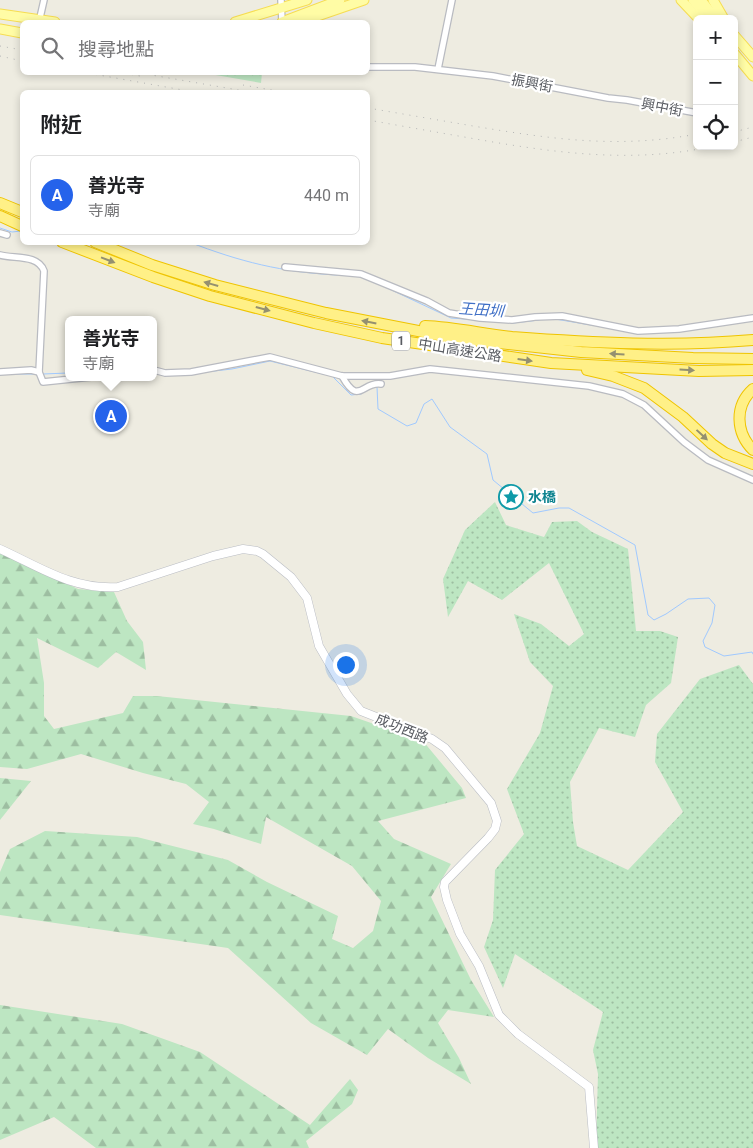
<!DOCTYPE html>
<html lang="zh-TW">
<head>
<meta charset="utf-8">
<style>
  :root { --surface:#fff; --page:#f6f6f6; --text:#202124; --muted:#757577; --line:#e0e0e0; --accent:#2563eb }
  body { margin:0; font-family:Roboto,"Noto Sans TC",sans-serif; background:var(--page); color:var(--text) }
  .controls { position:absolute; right:15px; top:15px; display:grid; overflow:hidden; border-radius:8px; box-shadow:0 2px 8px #0003 }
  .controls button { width:45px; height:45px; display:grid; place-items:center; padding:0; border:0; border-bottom:1px solid var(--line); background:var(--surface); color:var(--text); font:25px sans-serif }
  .you { position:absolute; left:345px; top:664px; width:18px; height:18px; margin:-12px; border:4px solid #fff; border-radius:50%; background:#1a73e8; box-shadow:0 0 0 8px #1a73e833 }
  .badge { display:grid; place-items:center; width:32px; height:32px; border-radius:50%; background:var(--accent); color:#fff; font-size:16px; font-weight:700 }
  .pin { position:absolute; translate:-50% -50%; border:2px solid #fff; box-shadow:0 1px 5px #0006 }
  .popup { position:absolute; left:65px; top:316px; width:92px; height:65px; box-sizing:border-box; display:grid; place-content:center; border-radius:8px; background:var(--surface); filter:drop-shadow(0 1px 4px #0005); font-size:16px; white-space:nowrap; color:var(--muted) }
  .popup b { font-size:19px; color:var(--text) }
  .popup::after { content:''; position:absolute; left:50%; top:100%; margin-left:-10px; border:10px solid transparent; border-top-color:var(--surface) }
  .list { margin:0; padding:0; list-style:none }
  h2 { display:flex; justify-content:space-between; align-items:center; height:65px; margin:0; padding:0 20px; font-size:21px }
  h2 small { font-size:16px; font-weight:400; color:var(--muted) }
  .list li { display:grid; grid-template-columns:32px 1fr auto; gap:15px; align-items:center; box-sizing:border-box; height:80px; margin:0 10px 10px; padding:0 10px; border:1px solid var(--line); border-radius:8px }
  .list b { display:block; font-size:19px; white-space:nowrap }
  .list p { margin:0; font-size:16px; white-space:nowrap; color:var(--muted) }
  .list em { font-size:16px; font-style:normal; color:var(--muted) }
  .icon { flex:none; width:28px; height:28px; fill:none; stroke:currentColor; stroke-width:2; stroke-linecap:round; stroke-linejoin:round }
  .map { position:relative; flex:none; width:753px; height:1148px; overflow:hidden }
  .search { position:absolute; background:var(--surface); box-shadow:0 2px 8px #0003; left:20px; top:20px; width:350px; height:55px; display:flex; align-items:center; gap:12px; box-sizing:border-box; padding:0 18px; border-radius:8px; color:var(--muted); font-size:19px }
  .panel { position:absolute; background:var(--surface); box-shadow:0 2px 8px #0003; left:20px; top:90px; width:350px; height:155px; border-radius:8px }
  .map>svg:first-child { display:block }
  .grass { fill:url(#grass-dots) }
  .forest { fill:url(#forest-firs) }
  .park { fill:url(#park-crowns) }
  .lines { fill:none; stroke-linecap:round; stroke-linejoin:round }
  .stream { stroke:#a0c9ff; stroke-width:1 }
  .street-casing { stroke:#b9bbc1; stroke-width:8 }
  .secondary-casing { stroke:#babdc4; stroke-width:9 }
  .primary-casing { stroke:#f6dd52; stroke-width:11 }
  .highway-casing { stroke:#efc400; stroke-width:12 }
  .street { stroke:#fff; stroke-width:5.5 }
  .secondary { stroke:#fff; stroke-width:8 }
  .primary { stroke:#fffca5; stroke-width:9 }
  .highway { stroke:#fff087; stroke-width:10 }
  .rail { stroke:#b5b6b6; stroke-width:1; stroke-dasharray:1 6; stroke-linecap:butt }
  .oneway { fill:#949070 }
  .labels { text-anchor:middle; stroke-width:4.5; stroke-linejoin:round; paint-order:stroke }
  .shield { fill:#fff; stroke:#8c8e92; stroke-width:1 }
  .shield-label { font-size:12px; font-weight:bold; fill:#5a5d63 }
  .street-label { font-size:14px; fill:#5a5d63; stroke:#fff }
  .culture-label { font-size:14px; font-weight:bold; fill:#0d838f; stroke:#fff; text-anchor:start }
  .water-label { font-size:15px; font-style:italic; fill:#3f6fc6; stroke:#fff }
</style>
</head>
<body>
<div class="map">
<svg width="753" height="1148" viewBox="0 0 753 1148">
  <defs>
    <pattern id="grass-dots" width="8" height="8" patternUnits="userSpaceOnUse" patternTransform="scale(1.25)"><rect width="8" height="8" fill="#bde6c2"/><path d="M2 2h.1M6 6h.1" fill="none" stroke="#9dbea1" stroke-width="1.8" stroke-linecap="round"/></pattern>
    <pattern id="forest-firs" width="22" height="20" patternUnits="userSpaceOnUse" patternTransform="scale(1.25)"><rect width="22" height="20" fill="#bde6c2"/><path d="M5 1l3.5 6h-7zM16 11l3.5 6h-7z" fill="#9dbea1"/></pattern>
    <pattern id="park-crowns" width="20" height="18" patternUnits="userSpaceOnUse" patternTransform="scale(1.25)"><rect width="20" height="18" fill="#bde6c2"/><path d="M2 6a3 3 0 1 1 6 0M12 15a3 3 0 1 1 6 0" fill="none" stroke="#9dbea1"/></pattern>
  </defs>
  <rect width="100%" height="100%" fill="#eeece1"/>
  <path class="grass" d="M495,502L506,525L544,537L552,522L577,521L592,532L628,549L636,631H660L678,637L671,683L646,705L635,737L599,728L570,782L573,822L577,846L628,870L683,812L655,762L657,734L700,679L739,665L753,684V1148H599L596,1146L598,1074L593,1050L603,1012L515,954L503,988L484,947L493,920L495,870L524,834L507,789L540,733L553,686L530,662L514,614L541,624L569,646L584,634L549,563L502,600L468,581L448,617L443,579L465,530Z"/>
  <g class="forest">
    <path d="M0,551L78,589L114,592L127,621L143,642L146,670L116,652L98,668L37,638L44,683V716L54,729L123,713L133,696H157L351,716L423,741L462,788L466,798L378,821L394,839L451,864L431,897L471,980L494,1017L448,1010L438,1023L459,1058L471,1084L428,1058L388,1029L367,1055L311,1023L228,948L0,915V872L10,849L45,831L137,837L228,860L267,882L338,916L332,939L353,948L373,931L381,901L352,866L266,817L261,844L214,829L193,824L209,802L186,784L143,773L81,754L27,769L0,767Z"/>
    <path d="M0,778L31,781L0,820Z"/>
    <path d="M0,1005L122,1024L200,1052L310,1125L350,1079L358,1090L352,1104L306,1141L309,1148H96L54,1117L0,1140Z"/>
  </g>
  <path class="park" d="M204,73H262L261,83Z"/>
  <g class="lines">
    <g class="stream">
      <path d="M0,228L12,232L21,231"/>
      <path d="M189,242C241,262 281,272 337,275"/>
      <path d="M381,285L451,318L477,320"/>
      <path d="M555,319L591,325"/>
      <path d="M513,323L539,320"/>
      <path d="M205,372L232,369L270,361L323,374"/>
      <path d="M13,374H37"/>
      <path d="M43,374L68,373"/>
      <path d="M332,376L351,395L361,394L367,390"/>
      <path d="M375,387H377L378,409L407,426L416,423L424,404L432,399L450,427L487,454L493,480L533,513L559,508H569L635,545L648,615L654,620L666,614L688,599L709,598L715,605L712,623L703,641L705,647L724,656L752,652L753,654"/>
    </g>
    <defs>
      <g id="street">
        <path d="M281,0L282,22"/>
        <path d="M39,22L44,0"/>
        <path d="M368,67H415L493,76L608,98L627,100L697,113"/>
        <path d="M438,69L452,0"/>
        <path d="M0,233L7,235"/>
        <path d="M0,255C14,259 38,254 44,271L39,372L43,382L91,377"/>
        <path d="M285,267L361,274L427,301L449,313L480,318L512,320L535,317L562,316L638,331L679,329L753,318"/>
        <path d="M154,370L165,373L191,372L270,357L342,376H390L430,369L589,386L623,394L644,405L684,442L708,460L753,480"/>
        <path d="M0,372L31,370L39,372"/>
        <path d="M342,376C359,407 362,381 381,384"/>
      </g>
      <path id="secondary" d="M0,549C40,567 72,590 118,587L213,556L243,549L257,551L263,554L291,577L307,598L319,646L347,694L361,711L432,739L445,748L491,803L497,821L495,829L488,838L445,882L444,887L447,900L460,934L479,966L499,1015L518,1034L589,1087L594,1148"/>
      <g id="primary">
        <path d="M681,0L699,19"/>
        <path d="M693,0L708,19"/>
        <path d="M701,0L716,19"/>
        <path d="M713,0L724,19"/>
        <path d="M0,14L55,22"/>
        <path d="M235,22L307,0"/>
        <path d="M282,22L340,0"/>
        <path d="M300,22L364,0"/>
        <path d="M0,29L22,33"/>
        <path d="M734,35L753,57"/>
        <path d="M734,53L753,76"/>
      </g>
      <g id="highway">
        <path d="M0,203L22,212"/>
        <path d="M0,216L22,226"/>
        <path d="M62,242L153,277L210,296L314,323L382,338L551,363L699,371L753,370"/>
        <path d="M95,242L152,265L215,285L326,313L454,338L581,352L693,358L753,359"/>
        <path d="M425,326C454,327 483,334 512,337C593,343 673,347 753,340"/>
        <path d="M587,370L613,376L644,388L683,417L712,444L725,453L753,464"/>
        <path d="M753,389C734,406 736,433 753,450"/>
      </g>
    </defs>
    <use href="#street" class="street-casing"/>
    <use href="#secondary" class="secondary-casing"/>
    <use href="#primary" class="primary-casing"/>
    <use href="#highway" class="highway-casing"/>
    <use href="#street" class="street"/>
    <use href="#secondary" class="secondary"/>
    <use href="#primary" class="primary"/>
    <use href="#highway" class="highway"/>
    <g class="rail">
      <path d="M0,46L22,50"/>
      <path d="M0,56L22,61"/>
      <path d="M82,72L194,92"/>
      <path d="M118,72L140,76"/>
      <path d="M134,72L250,92"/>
      <path d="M243,85L283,92"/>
      <path d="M368,108C403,114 438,120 473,126C551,139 618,149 697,134"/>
      <path d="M368,120C407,127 447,134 487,141C563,154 638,163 714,146"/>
      <path d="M734,132L753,127"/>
      <path d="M734,142L753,137"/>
    </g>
  </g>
  <defs><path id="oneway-solid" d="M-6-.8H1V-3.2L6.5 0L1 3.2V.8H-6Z" transform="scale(1.25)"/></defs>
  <g class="oneway">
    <use href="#oneway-solid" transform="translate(108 260) rotate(21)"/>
    <use href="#oneway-solid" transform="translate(211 284) rotate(-164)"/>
    <use href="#oneway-solid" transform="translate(263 309) rotate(15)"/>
    <use href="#oneway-solid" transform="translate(369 322) rotate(-169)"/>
    <use href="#oneway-solid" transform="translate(617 354) rotate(-177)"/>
    <use href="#oneway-solid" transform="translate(525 360) rotate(8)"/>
    <use href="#oneway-solid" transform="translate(687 370) rotate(3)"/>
    <use href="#oneway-solid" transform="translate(702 435) rotate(43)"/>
  </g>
  <defs>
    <symbol id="sight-ring" viewBox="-11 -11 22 22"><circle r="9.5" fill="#fff" stroke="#0f9aa8" stroke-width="1.5"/><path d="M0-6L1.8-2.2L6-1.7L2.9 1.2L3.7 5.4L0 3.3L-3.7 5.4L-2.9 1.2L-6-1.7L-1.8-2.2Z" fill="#0f9aa8"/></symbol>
  </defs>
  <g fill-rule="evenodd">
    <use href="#sight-ring" x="497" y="483" width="28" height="28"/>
  </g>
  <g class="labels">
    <rect class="shield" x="392" y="331.5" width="18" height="19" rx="4"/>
    <g class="shield-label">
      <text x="401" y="345">1</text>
    </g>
    <g class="street-label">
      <text transform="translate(532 83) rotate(11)" y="5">振興街</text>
      <text transform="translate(662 107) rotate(11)" y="5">興中街</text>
      <text transform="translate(460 350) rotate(9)" y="5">中山高速公路</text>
      <text transform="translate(402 728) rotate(22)" y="5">成功西路</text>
    </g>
    <g class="culture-label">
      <text x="528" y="502">水橋</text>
    </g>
    <g class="water-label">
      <text transform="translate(481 310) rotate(4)" y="5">王田圳</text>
    </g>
  </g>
</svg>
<div class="controls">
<button>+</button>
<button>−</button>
<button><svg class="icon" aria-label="locate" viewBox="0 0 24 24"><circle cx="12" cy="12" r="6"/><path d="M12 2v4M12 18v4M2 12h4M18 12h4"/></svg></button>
</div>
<div class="you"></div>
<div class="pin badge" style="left:111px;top:416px">A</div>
<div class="popup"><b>善光寺</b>寺廟</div>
<div class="search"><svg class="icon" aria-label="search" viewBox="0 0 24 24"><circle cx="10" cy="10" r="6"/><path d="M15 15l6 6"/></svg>搜尋地點</div>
<section class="panel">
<h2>附近<small></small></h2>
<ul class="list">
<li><span class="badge">A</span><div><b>善光寺</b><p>寺廟</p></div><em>440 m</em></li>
</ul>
</section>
</div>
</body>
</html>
